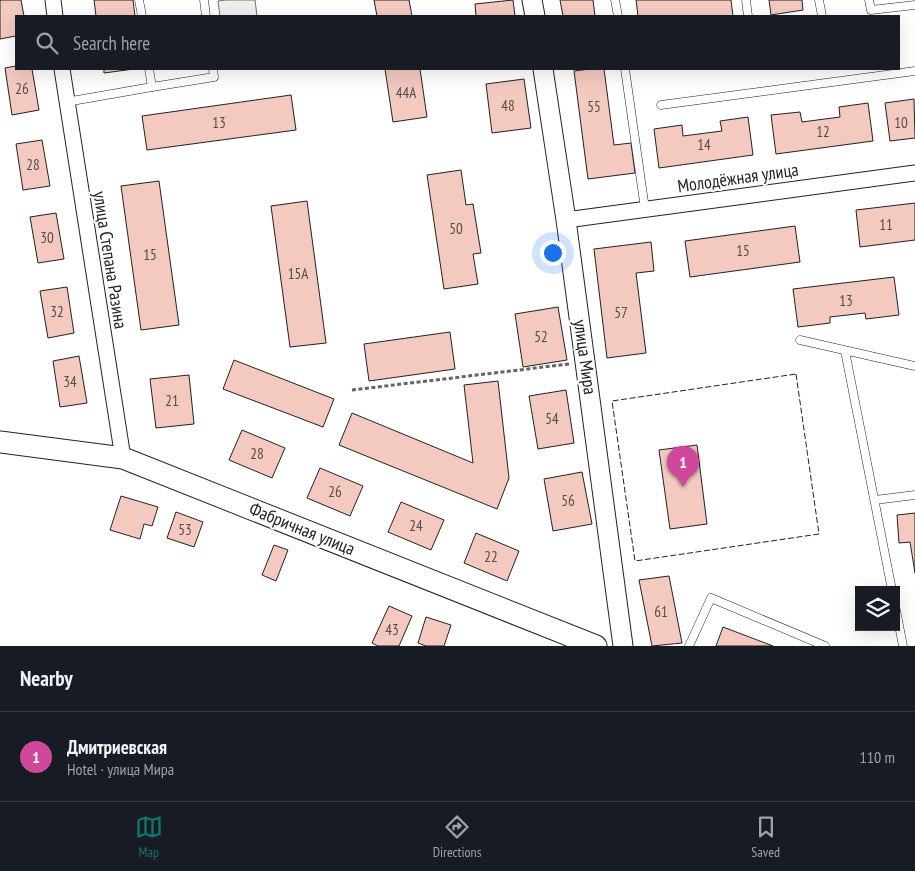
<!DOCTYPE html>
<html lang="en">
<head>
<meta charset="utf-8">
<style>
  :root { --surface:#171b24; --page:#20242c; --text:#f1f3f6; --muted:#9ea1a6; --line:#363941; --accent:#0f766e }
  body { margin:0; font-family:"PT Sans Narrow",sans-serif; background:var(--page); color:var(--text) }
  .controls { position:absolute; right:15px; bottom:15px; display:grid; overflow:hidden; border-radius:0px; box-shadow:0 5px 20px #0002 }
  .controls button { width:45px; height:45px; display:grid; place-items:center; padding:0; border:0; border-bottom:1px solid var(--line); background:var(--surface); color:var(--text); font:25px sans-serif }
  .you { position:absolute; left:552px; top:252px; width:18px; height:18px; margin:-12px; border:4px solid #fff; border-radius:50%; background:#1a73e8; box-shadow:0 0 0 8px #1a73e833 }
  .badge { display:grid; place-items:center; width:32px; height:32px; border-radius:50%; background:var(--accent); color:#fff; font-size:16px; font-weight:700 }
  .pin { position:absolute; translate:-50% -41px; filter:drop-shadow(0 1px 2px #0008) }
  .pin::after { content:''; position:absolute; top:26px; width:18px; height:15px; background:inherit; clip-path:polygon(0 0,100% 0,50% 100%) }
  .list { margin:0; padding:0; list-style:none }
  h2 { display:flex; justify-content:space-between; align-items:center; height:65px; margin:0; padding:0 20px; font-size:21px }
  h2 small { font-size:16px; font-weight:400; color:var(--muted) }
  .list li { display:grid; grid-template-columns:32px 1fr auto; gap:15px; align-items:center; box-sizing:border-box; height:90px; padding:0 20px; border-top:1px solid var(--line) }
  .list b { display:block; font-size:19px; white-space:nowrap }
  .list p { margin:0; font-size:16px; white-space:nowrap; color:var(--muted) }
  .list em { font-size:16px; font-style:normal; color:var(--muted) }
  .icon { flex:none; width:28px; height:28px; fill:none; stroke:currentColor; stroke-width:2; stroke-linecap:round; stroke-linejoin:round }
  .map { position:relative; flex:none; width:915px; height:646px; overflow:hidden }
  .search { position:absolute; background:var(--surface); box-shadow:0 5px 20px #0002; left:15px; right:15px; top:15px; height:55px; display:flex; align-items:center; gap:12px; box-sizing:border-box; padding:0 18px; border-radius:0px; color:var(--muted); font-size:19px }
  .sheet { height:155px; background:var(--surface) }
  nav { display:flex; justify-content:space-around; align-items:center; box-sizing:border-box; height:70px; border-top:1px solid var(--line); background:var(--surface); font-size:14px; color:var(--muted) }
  nav a { display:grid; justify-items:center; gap:2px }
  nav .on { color:var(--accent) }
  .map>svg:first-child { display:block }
  .garden { fill:#eee; stroke:#6f6f6f }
  .building { fill:#f3c9c0; stroke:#222 }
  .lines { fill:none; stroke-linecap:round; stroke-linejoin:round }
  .service-casing { stroke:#222; stroke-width:9 }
  .minor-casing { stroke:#222; stroke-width:17 }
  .tertiary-casing { stroke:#222; stroke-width:21 }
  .secondary-casing { stroke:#222; stroke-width:23 }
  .path { stroke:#646464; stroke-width:3; stroke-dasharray:4 2.5; stroke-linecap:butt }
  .service { stroke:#fff; stroke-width:8 }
  .minor { stroke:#fff; stroke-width:15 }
  .tertiary { stroke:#fff; stroke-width:19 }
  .secondary { stroke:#fff; stroke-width:21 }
  .fence { stroke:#222; stroke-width:1; stroke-dasharray:6 2.5; stroke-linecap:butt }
  .labels { text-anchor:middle; stroke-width:4; stroke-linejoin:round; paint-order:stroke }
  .number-label { font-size:15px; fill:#564c4a }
  .street-label { font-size:18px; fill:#222; stroke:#fff }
</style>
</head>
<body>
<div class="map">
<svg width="915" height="646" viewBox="0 0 915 646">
  <rect width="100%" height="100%" fill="#fff"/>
  <path class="garden" d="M226,0H255L257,16H220L218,1Z"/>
  <g class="building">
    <path d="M0,0H21L24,16H16V36L0,39Z"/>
    <path d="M94,0H133L135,16H96Z"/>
    <path d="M374,0H409L412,16H377Z"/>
    <path d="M513,0L515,16H476L475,4Z"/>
    <path d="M560,0H593L595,16H563Z"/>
    <path d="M636,0H731L733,16H638Z"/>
    <path d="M769,0H802L803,10L771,15Z"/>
    <path d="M16,66V69H32L39,110L12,115L5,68Z"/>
    <path d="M104,69H134L104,73Z"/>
    <path d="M385,69H420L427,117L393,122Z"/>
    <path d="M590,69H604L614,145L631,143L635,173L588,179L574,71Z"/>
    <path d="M524,79L531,128L492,133L486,84Z"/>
    <path d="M291,95L296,130L147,150L142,116Z"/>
    <path d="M914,99L915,138L890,141L885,103Z"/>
    <path d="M868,103L873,141L776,154L771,115L800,112L802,122L840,117L839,107Z"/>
    <path d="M748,117L753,155L659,168L654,129L682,125L683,136L722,131L720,121Z"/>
    <path d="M42,140L50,186L23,190L16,144Z"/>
    <path d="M461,170L466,205L473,204L481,253L473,254L478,284L444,289L427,175Z"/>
    <path d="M159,181L179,325L141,330L121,186Z"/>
    <path d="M307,201L326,343L290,347L271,206Z"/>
    <path d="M915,203V240L860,247L856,210Z"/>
    <path d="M56,213L64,259L38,263L30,217Z"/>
    <path d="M795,226L800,262L690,277L685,241Z"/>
    <path d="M651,242L654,271L636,273L646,353L607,358L594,249Z"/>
    <path d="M894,277L899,315L866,319L865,313L830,317V323L798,327L793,289Z"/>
    <path d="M67,287L74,333L48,338L40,291Z"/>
    <path d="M558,307L567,360L523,367L515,314Z"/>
    <path d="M450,332L455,369L369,381L364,344Z"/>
    <path d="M79,356L87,403L60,407L53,361Z"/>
    <path d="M234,360L334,399L323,427L223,389Z"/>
    <path d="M189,375L194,424L156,428L150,379Z"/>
    <path d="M498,381L509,478L497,509L339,445L352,413L473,463L464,385Z"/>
    <path d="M566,390L574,443L538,449L529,396Z"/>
    <path d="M242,430L285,448L272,478L229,460Z"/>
    <path d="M697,445L707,524L670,529L659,450Z"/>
    <path d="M320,468L363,486L350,516L307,498Z"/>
    <path d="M582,472L592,524L553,531L544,479Z"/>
    <path d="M121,496L158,507L152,526L144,524L140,539L110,530Z"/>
    <path d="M401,502L444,520L431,550L388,532Z"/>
    <path d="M176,512L203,522L194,547L167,538Z"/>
    <path d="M915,513V573L910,542L899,543L897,515Z"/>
    <path d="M476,533L519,551L507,581L464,563Z"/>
    <path d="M274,545L288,550L276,581L262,575Z"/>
    <path d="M669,576L682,643L652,646L639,580Z"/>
    <path d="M389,606L412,616L399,646H378L372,643Z"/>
    <path d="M426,617L451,625L444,646H426L418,643Z"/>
    <path d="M723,627L773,646H716Z"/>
  </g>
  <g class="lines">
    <defs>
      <g id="service">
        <path d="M139,0L142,16"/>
        <path d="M204,0L206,16"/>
        <path d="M615,0L618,16"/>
        <path d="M746,0L748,16"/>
        <path d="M819,0L822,16"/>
        <path d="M869,0L871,10L915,5"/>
        <path d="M625,69L645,209"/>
        <path d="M152,87L214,77L213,69"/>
        <path d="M66,102L152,87L149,69"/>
        <path d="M661,105L915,71"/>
        <path d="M800,340L915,366"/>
        <path d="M845,351L892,590"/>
        <path d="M875,500L915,495"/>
        <path d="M896,610L903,646"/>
        <path d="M689,646L711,598L825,646"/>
      </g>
      <g id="minor">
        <path d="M53,0L55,16"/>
        <path d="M62,69L123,458"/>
        <path d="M566,220L915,173"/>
      </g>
      <g id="tertiary">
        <path d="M532,0L535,16"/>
        <path d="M543,69L566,220L623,646"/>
      </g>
      <path id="secondary" d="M0,442L123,458L596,646"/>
    </defs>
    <use href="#service" class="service-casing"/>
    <use href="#minor" class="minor-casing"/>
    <use href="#tertiary" class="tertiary-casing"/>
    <use href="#secondary" class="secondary-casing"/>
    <path class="path" d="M352,390L569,364"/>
    <use href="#service" class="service"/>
    <use href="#minor" class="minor"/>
    <use href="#tertiary" class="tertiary"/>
    <use href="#secondary" class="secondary"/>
    <path class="fence" d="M796,374L819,534L635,561L612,401Z"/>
  </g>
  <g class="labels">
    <g class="number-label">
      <text x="22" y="94">26</text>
      <text x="406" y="98">44А</text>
      <text x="508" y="111">48</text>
      <text x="594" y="112">55</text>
      <text x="219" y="128">13</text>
      <text x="901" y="128">10</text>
      <text x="823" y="137">12</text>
      <text x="704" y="150">14</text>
      <text x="33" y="170">28</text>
      <text x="886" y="230">11</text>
      <text x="456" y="234">50</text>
      <text x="47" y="243">30</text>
      <text x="743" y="256">15</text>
      <text x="150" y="260">15</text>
      <text x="298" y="279">15А</text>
      <text x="846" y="306">13</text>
      <text x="57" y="317">32</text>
      <text x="621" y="318">57</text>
      <text x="541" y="342">52</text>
      <text x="70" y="387">34</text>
      <text x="172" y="406">21</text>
      <text x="552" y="424">54</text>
      <text x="257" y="459">28</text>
      <text x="335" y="497">26</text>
      <text x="568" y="506">56</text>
      <text x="416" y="531">24</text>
      <text x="185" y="535">53</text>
      <text x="491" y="562">22</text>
      <text x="661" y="617">61</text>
      <text x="392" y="635">43</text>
    </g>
    <g class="street-label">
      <text transform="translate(738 178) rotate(-8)" y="6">Молодёжная улица</text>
      <text transform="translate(110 260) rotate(81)" y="6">улица Степана Разина</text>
      <text transform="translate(585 357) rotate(82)" y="6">улица Мира</text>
      <text transform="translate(302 529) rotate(22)" y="6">Фабричная улица</text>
    </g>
  </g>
</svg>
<div class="controls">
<button><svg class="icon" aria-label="layers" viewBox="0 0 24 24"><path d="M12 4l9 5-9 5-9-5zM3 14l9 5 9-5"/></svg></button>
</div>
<div class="you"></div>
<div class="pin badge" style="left:683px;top:487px;background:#d1479c">1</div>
<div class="search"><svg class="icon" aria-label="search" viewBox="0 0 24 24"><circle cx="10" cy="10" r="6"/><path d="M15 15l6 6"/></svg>Search here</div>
</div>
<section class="sheet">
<h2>Nearby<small></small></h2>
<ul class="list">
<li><span class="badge" style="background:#d1479c">1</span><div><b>Дмитриевская</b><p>Hotel · улица Мира</p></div><em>110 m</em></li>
</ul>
</section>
<nav>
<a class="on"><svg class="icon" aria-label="map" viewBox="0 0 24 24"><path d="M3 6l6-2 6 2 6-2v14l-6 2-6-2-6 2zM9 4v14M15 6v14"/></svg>Map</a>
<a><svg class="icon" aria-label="directions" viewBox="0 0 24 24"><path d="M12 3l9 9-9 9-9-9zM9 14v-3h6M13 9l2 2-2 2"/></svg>Directions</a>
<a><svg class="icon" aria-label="saved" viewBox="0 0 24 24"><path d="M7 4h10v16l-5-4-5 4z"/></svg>Saved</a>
</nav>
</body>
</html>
